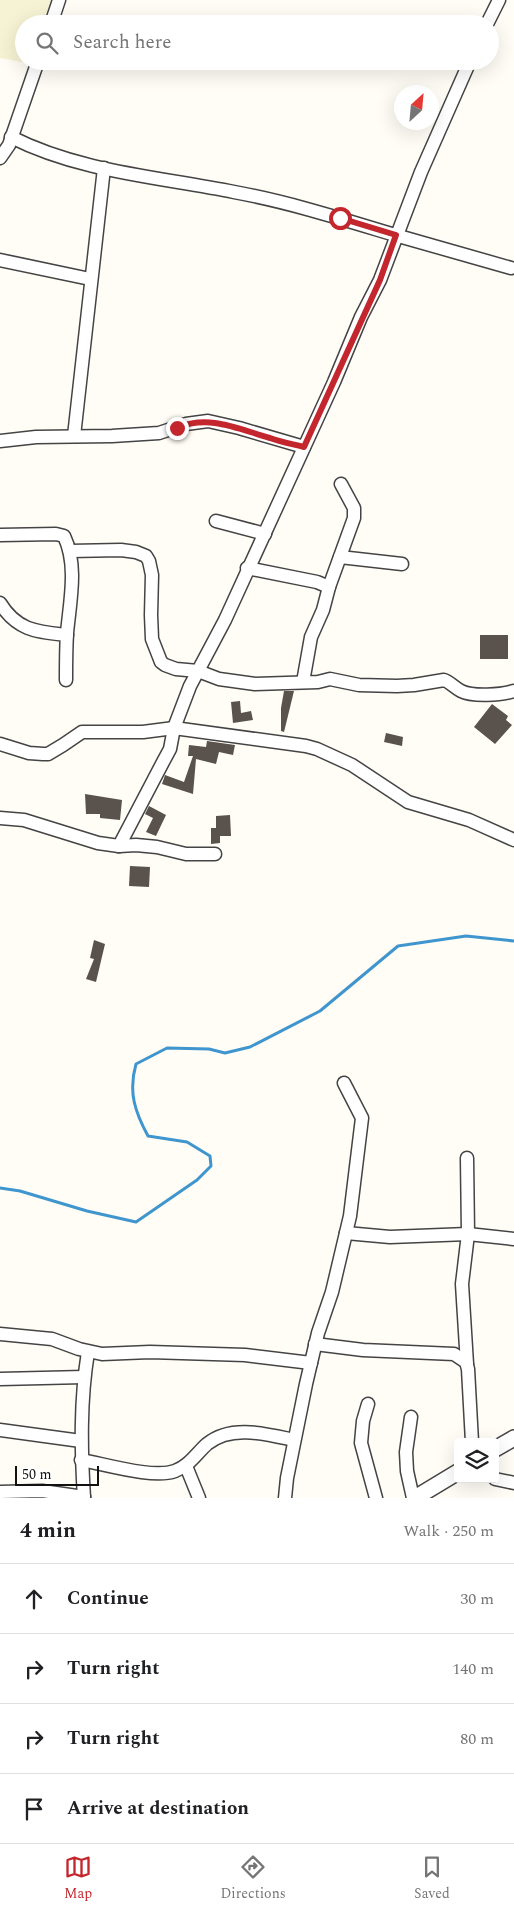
<!DOCTYPE html>
<html lang="en">
<head>
<meta charset="utf-8">
<style>
  :root { --surface:#fff; --page:#f6f6f6; --text:#202124; --muted:#757577; --line:#e0e0e0; --accent:#c4262e }
  body { margin:0; font-family:Spectral,serif; background:var(--page); color:var(--text) }
  .controls { position:absolute; right:15px; bottom:15px; display:grid; overflow:hidden; border-radius:5px; box-shadow:0 5px 20px #0002 }
  .controls button { width:45px; height:45px; display:grid; place-items:center; padding:0; border:0; border-bottom:1px solid var(--line); background:var(--surface); color:var(--text); font:25px sans-serif }
  .compass { position:absolute; left:394px; top:85px; width:45px; height:45px; border-radius:50%; background:var(--surface); box-shadow:0 5px 20px #0002; rotate:26deg }
  .scale { position:absolute; left:15px; bottom:12px; width:84px; box-sizing:border-box; padding-left:5px; border:2px solid #111; border-top:0; font-size:14px; line-height:18px; white-space:nowrap; color:#111; -webkit-text-stroke:4px #fff; paint-order:stroke }
  .stop { position:absolute; width:15px; height:15px; margin:-11px; border:4px solid #c4262e; border-radius:50%; background:#fff }
  .stop.end { background:#c4262e; border-color:#fff; box-shadow:0 1px 5px #0008 }
  .list { margin:0; padding:0; list-style:none }
  h2 { display:flex; justify-content:space-between; align-items:center; height:65px; margin:0; padding:0 20px; font-size:21px }
  h2 small { font-size:16px; font-weight:400; color:var(--muted) }
  .list li { display:grid; grid-template-columns:32px 1fr auto; gap:15px; align-items:center; box-sizing:border-box; height:70px; padding:0 20px; border-top:1px solid var(--line) }
  .list b { display:block; font-size:19px; white-space:nowrap }
  .list em { font-size:16px; font-style:normal; color:var(--muted) }
  .icon { flex:none; width:28px; height:28px; fill:none; stroke:currentColor; stroke-width:2; stroke-linecap:round; stroke-linejoin:round }
  .map { position:relative; flex:none; width:514px; height:1498px; overflow:hidden }
  .search { position:absolute; background:var(--surface); box-shadow:0 5px 20px #0002; left:15px; right:15px; top:15px; height:55px; display:flex; align-items:center; gap:12px; box-sizing:border-box; padding:0 18px; border-radius:28px; color:var(--muted); font-size:19px }
  .sheet { height:345px; background:var(--surface) }
  nav { display:flex; justify-content:space-around; align-items:center; box-sizing:border-box; height:70px; border-top:1px solid var(--line); background:var(--surface); font-size:14px; color:var(--muted) }
  nav a { display:grid; justify-items:center; gap:2px }
  nav .on { color:var(--accent) }
  .map>svg:first-child { display:block }
  .farmland { fill:#f6f3d4 }
  .lines { fill:none; stroke-linecap:round; stroke-linejoin:round }
  .stream { stroke:#3f96cf; stroke-width:3 }
  .building { fill:#5a524d }
  .minor-casing { stroke:#444; stroke-width:15 }
  .tertiary-casing { stroke:#444; stroke-width:18 }
  .minor { stroke:#fff; stroke-width:12 }
  .tertiary { stroke:#fff; stroke-width:15 }
  .route { stroke:#c4262e; stroke-width:6 }
</style>
</head>
<body>
<div class="map">
<svg width="514" height="1498" viewBox="0 0 514 1498">
  <rect width="100%" height="100%" fill="#fffdf5"/>
  <path class="farmland" d="M0,0H54L46,24H24V61H33L32,64L0,58Z"/>
  <g class="lines">
    <path class="stream" d="M0,1188L20,1191L87,1211L136,1222L197,1180L211,1166L210,1156L187,1142L148,1136C135,1112 128,1092 136,1064L167,1048L209,1049L225,1053L250,1047L320,1011L398,946L466,936L514,941"/>
  </g>
  <g class="building">
    <rect x="480" y="635" width="28" height="24"/>
    <path d="M284,691H294L284,732L281,731V708Z"/>
    <path d="M240,701L241,713L251,711L253,720L233,723L231,702Z"/>
    <path d="M492,704L508,716L506,720L512,725L495,744L474,727Z"/>
    <path d="M386,733L403,737L402,746L384,742Z"/>
    <path d="M207,741L235,745L233,755L219,752L216,764L196,759L193,794L162,784L165,775L184,782L193,756H188L189,745L206,747Z"/>
    <path d="M85,794L122,800L120,820L100,818V814H86Z"/>
    <path d="M149,806L166,815L156,836L146,832L153,818L145,814Z"/>
    <path d="M230,815L231,836H220V843L211,844V828H216V816Z"/>
    <path d="M130,866L150,867L149,887L129,886Z"/>
    <path d="M94,940L105,944L96,982L86,979L94,959L90,958Z"/>
  </g>
  <g class="lines">
    <defs>
      <g id="minor">
        <path d="M51,24L59,0"/>
        <path d="M487,24L499,0"/>
        <path d="M11,137C80,172 159,177 234,192C289,202 342,219 395,235C433,246 473,257 511,268"/>
        <path d="M0,158L9,145L38,61"/>
        <path d="M0,260L90,279"/>
        <path d="M74,436L104,168"/>
        <path d="M0,441L36,437L112,436L159,433L186,424L208,421L239,428L304,447"/>
        <path d="M216,521L265,534"/>
        <path d="M0,535L56,534L64,536C78,565 70,601 67,633C66,649 66,664 66,680"/>
        <path d="M70,551L121,550L136,552L146,556L149,561L152,575L151,615L152,639L161,662L165,665L176,669L198,671L219,679L255,684L318,682L330,679L359,685L397,686L414,685L444,680C450,682 455,688 461,691C473,697 501,695 514,691"/>
        <path d="M340,557L402,564"/>
        <path d="M247,568L317,582L329,587"/>
        <path d="M0,603C17,631 38,632 67,635"/>
        <path d="M303,682L311,637L323,610L329,587L354,518V508L341,484"/>
        <path d="M0,744L29,753L43,754H48L63,745L82,732H143L174,728L306,746L317,749L352,765L408,802L469,820L514,840"/>
        <path d="M0,818L24,820L98,843L119,846L136,845L157,847L186,854H215"/>
        <path d="M119,846L163,762L170,749L174,728L190,686L225,620L334,382L361,317L380,280L421,172L470,61"/>
        <path d="M467,1158L468,1234L462,1284L467,1364"/>
        <path d="M346,1233L390,1237L468,1234L514,1239"/>
        <path d="M0,1334L52,1339L79,1349L102,1354L150,1352L245,1355L311,1363"/>
        <path d="M315,1344L363,1350L454,1354L466,1362L468,1369L472,1442"/>
        <path d="M0,1379L84,1377"/>
        <path d="M368,1404L363,1421L361,1443L376,1498"/>
        <path d="M411,1417L406,1452L407,1471L413,1498"/>
        <path d="M0,1430L81,1441"/>
        <path d="M81,1460C105,1464 153,1479 175,1471C189,1466 196,1454 207,1444C231,1424 266,1434 294,1440"/>
        <path d="M186,1466L199,1498"/>
        <path d="M495,1479L514,1483"/>
        <path d="M0,1492L42,1491L84,1497"/>
        <path d="M84,1498C81,1449 80,1401 88,1352"/>
        <path d="M285,1498L287,1478L306,1384L318,1333L332,1292L350,1216L362,1118L344,1083"/>
      </g>
      <g id="tertiary">
        <path d="M495,1449L514,1438"/>
        <path d="M415,1498L458,1472"/>
      </g>
    </defs>
    <use href="#minor" class="minor-casing"/>
    <use href="#tertiary" class="tertiary-casing"/>
    <use href="#minor" class="minor"/>
    <use href="#tertiary" class="tertiary"/>
  </g>
  <g class="lines">
    <path class="route" d="M177,428C209,414 238,429 270,438C281,442 292,444 304,447L380,280L396,235L340,218"/>
  </g>
</svg>
<div class="controls">
<button><svg class="icon" aria-label="layers" viewBox="0 0 24 24"><path d="M12 4l9 5-9 5-9-5zM3 14l9 5 9-5"/></svg></button>
</div>
<svg class="compass" viewBox="-18 -18 36 36"><path d="M0-13l5 13h-10z" fill="#e53935"/><path d="M0 13l5-13h-10z" fill="#757577"/></svg>
<div class="scale">50 m</div>
<div class="stop" style="left:340px;top:218px"></div>
<div class="stop end" style="left:177px;top:428px"></div>
<div class="search"><svg class="icon" aria-label="search" viewBox="0 0 24 24"><circle cx="10" cy="10" r="6"/><path d="M15 15l6 6"/></svg>Search here</div>
</div>
<section class="sheet">
<h2>4 min<small>Walk · 250 m</small></h2>
<ul class="list">
<li><svg class="icon" aria-label="ahead" viewBox="0 0 24 24"><path d="M12 20V5M6 11l6-6 6 6"/></svg><div><b>Continue</b></div><em>30 m</em></li>
<li><svg class="icon" aria-label="right" viewBox="0 0 24 24"><path d="M7 20v-9h11M14 6l5 5-5 5"/></svg><div><b>Turn right</b></div><em>140 m</em></li>
<li><svg class="icon" aria-label="right" viewBox="0 0 24 24"><path d="M7 20v-9h11M14 6l5 5-5 5"/></svg><div><b>Turn right</b></div><em>80 m</em></li>
<li><svg class="icon" aria-label="arrive" viewBox="0 0 24 24"><path d="M6 21V4h12l-3 4 3 4H6"/></svg><div><b>Arrive at destination</b></div></li>
</ul>
</section>
<nav>
<a class="on"><svg class="icon" aria-label="map" viewBox="0 0 24 24"><path d="M3 6l6-2 6 2 6-2v14l-6 2-6-2-6 2zM9 4v14M15 6v14"/></svg>Map</a>
<a><svg class="icon" aria-label="directions" viewBox="0 0 24 24"><path d="M12 3l9 9-9 9-9-9zM9 14v-3h6M13 9l2 2-2 2"/></svg>Directions</a>
<a><svg class="icon" aria-label="saved" viewBox="0 0 24 24"><path d="M7 4h10v16l-5-4-5 4z"/></svg>Saved</a>
</nav>
</body>
</html>
